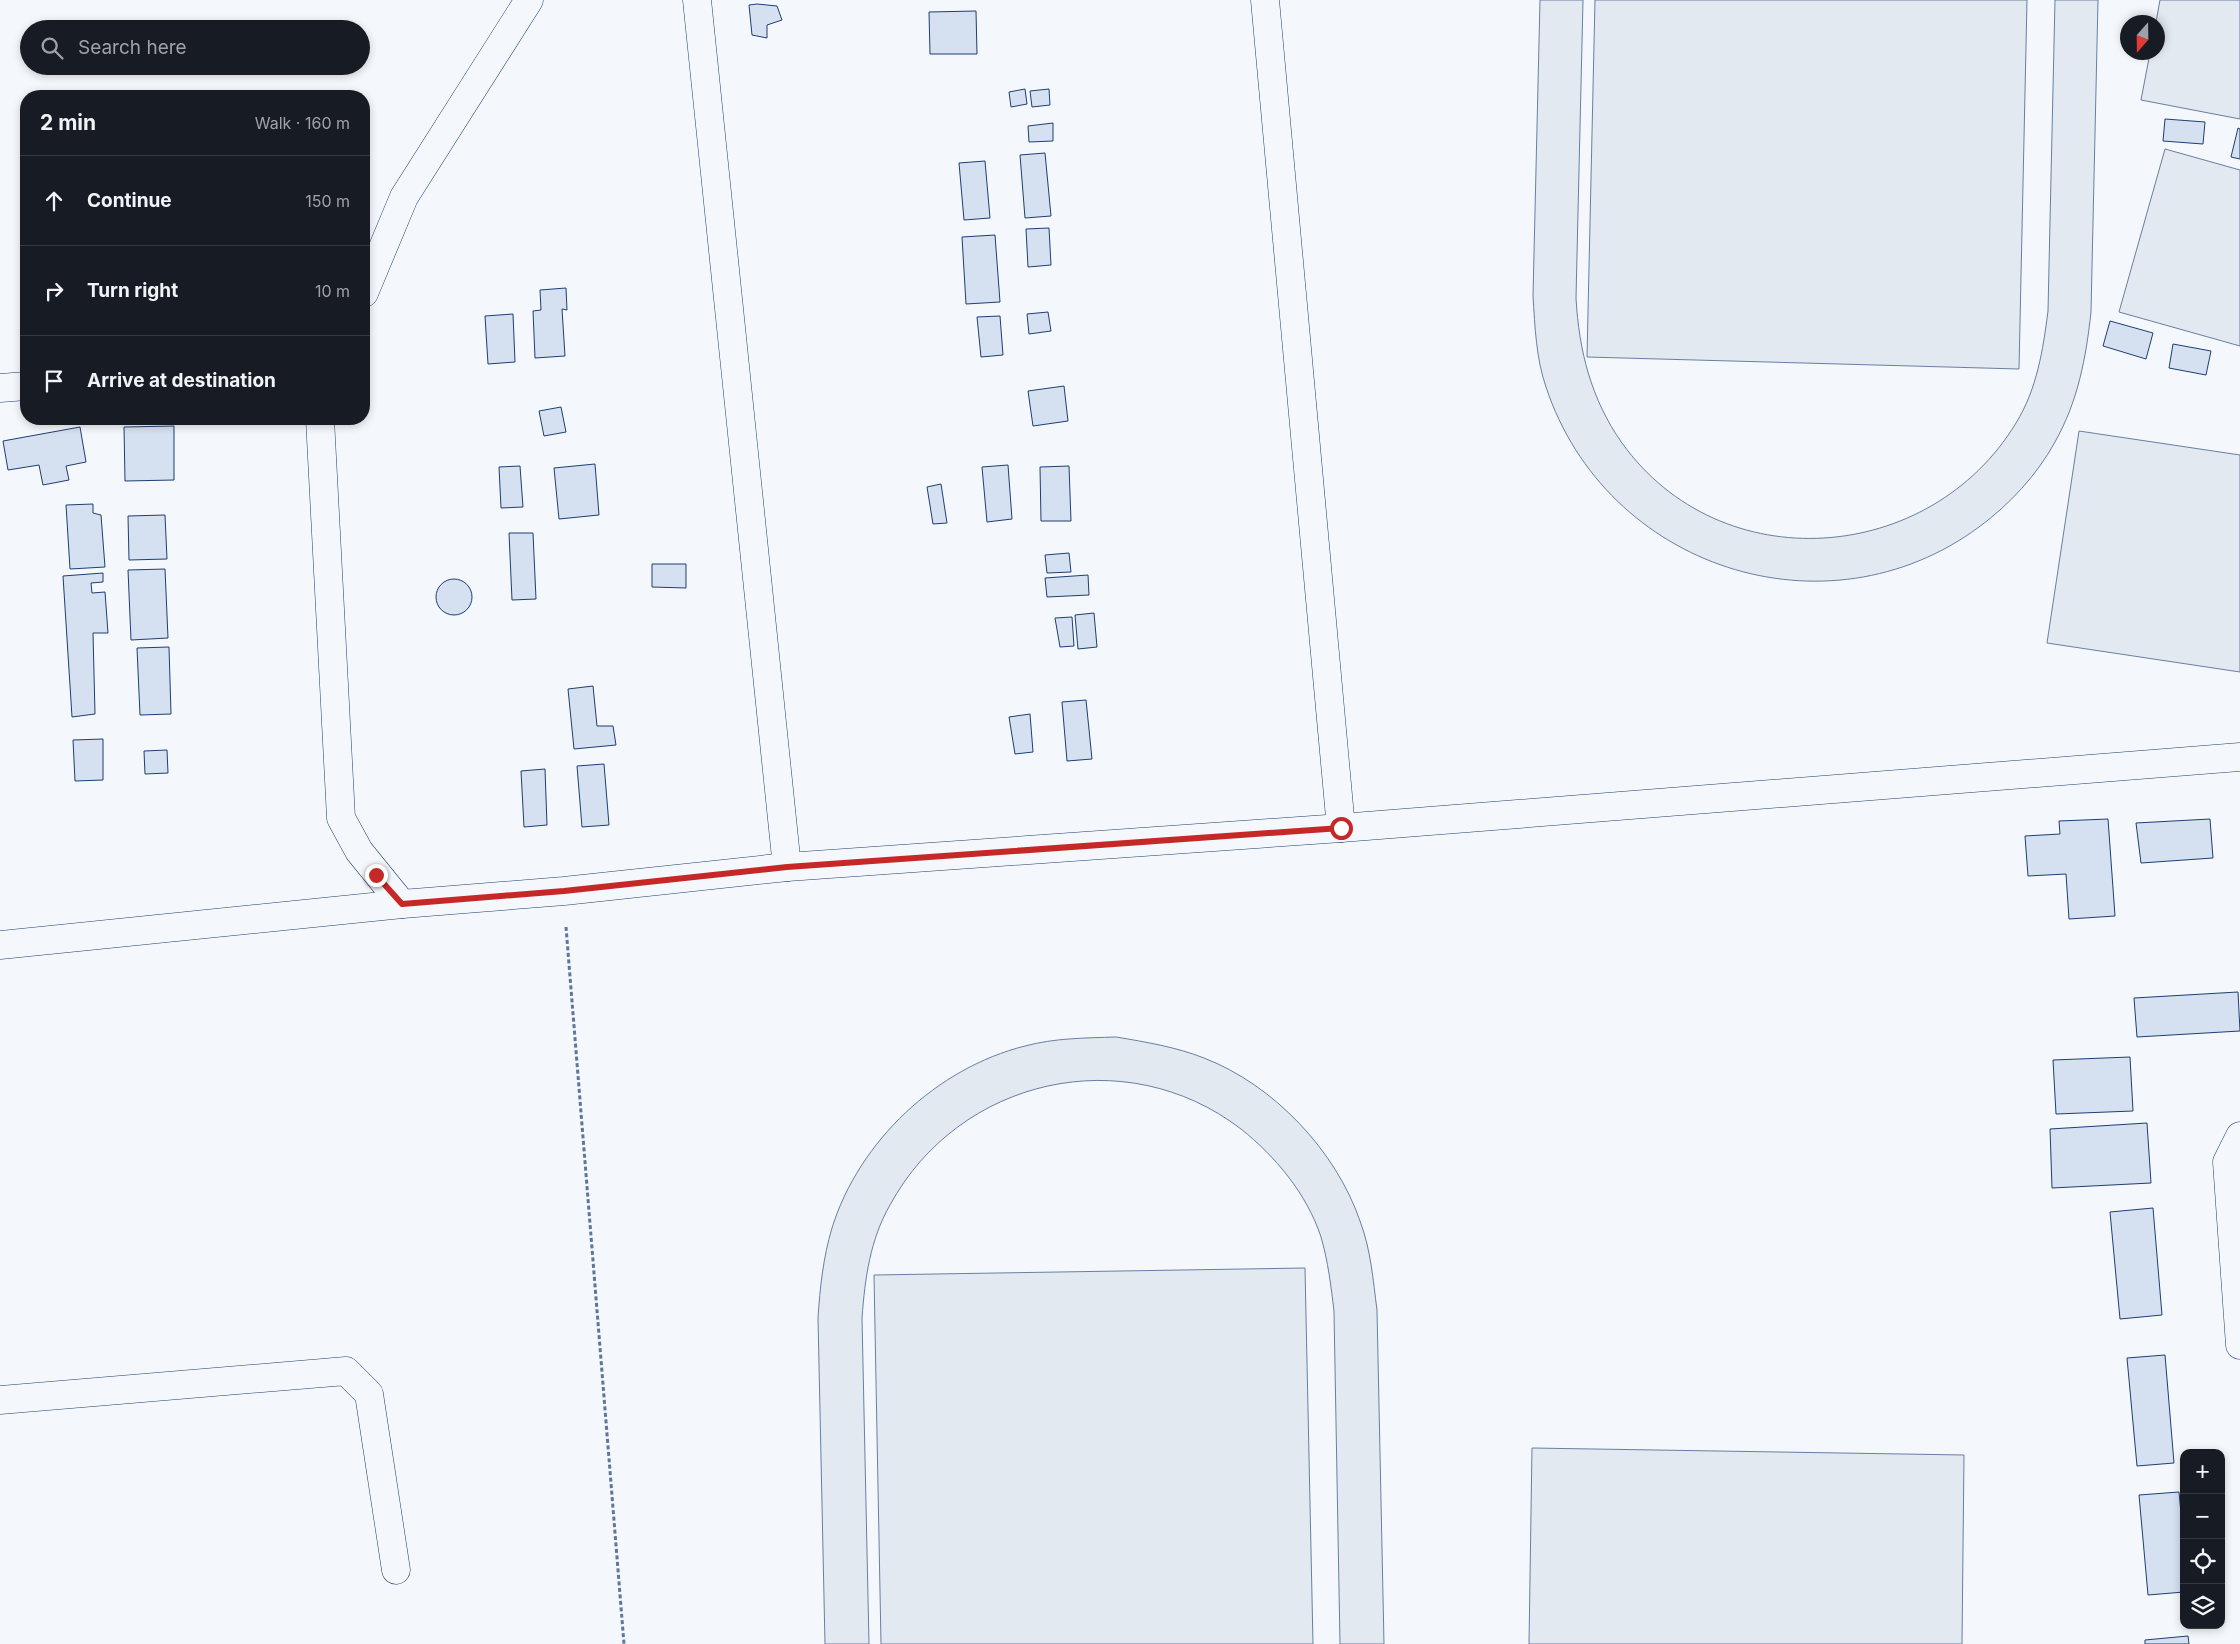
<!DOCTYPE html>
<html lang="en">
<head>
<meta charset="utf-8">
<style>
  :root { --surface:#171b24; --page:#20242c; --text:#f1f3f6; --muted:#9ea1a6; --line:#363941 }
  body { margin:0; font-family:Inter,sans-serif; background:var(--page); color:var(--text) }
  .controls { position:absolute; right:15px; bottom:15px; display:grid; overflow:hidden; border-radius:10px; box-shadow:0 2px 8px #0003 }
  .controls button { width:45px; height:45px; display:grid; place-items:center; padding:0; border:0; border-bottom:1px solid var(--line); background:var(--surface); color:var(--text); font:25px sans-serif }
  .compass { position:absolute; left:2120px; top:15px; width:45px; height:45px; border-radius:50%; background:var(--surface); box-shadow:0 2px 8px #0003; rotate:200deg }
  .stop { position:absolute; width:15px; height:15px; margin:-11px; border:4px solid #c62828; border-radius:50%; background:#fff }
  .stop.end { background:#c62828; border-color:#fff; box-shadow:0 1px 5px #0008 }
  .list { margin:0; padding:0; list-style:none }
  h2 { display:flex; justify-content:space-between; align-items:center; height:65px; margin:0; padding:0 20px; font-size:21px }
  h2 small { font-size:16px; font-weight:400; color:var(--muted) }
  .list li { display:grid; grid-template-columns:32px 1fr auto; gap:15px; align-items:center; box-sizing:border-box; height:90px; padding:0 20px; border-top:1px solid var(--line) }
  .list b { display:block; font-size:19px; white-space:nowrap }
  .list em { font-size:16px; font-style:normal; color:var(--muted) }
  .icon { flex:none; width:28px; height:28px; fill:none; stroke:currentColor; stroke-width:2; stroke-linecap:round; stroke-linejoin:round }
  .map { position:relative; flex:none; width:2240px; height:1644px; overflow:hidden }
  .search { position:absolute; background:var(--surface); box-shadow:0 2px 8px #0003; left:20px; top:20px; width:350px; height:55px; display:flex; align-items:center; gap:12px; box-sizing:border-box; padding:0 18px; border-radius:28px; color:var(--muted); font-size:19px }
  .panel { position:absolute; background:var(--surface); box-shadow:0 2px 8px #0003; left:20px; top:90px; width:350px; height:335px; border-radius:20px }
  .map>svg:first-child { display:block }
  .green { fill:#e3e9f0; stroke:#687fa3 }
  .building { fill:#d5e0f0; stroke:#1d3f73 }
  .lines { fill:none; stroke-linecap:round; stroke-linejoin:round }
  .street-casing { stroke:#1d3f73; stroke-width:29 }
  .path { stroke:#5e769c; stroke-width:3; stroke-dasharray:4 2.5; stroke-linecap:butt }
  .street { stroke:#f4f7fb; stroke-width:28 }
  .route { stroke:#c62828; stroke-width:6 }
</style>
</head>
<body>
<div class="map">
<svg width="2240" height="1644" viewBox="0 0 2240 1644">
  <rect width="100%" height="100%" fill="#f4f7fb"/>
  <g class="green">
    <path d="M1540,0H1583L1576,298C1579,351 1591,399 1622,443C1721,581 1930,565 2016,423C2037,389 2043,350 2048,311L2055,0H2098L2091,312C2086,358 2078,401 2055,442C2037,475 2009,505 1979,527C1826,640 1606,568 1546,387C1536,358 1535,327 1533,296Z"/>
    <path d="M1595,0H2027L2019,369L1587,357Z"/>
    <path d="M2160,0H2240V119L2141,100L2150,53L2158,52L2156,22Z"/>
    <path d="M2165,149L2240,170V346L2119,312Z"/>
    <path d="M2079,431L2240,455V672L2047,643Z"/>
    <path d="M1116,1037C1146,1042 1176,1047 1204,1058C1274,1085 1336,1151 1360,1221C1371,1250 1373,1280 1377,1310L1384,1644H1340L1334,1311C1331,1286 1328,1261 1321,1237C1307,1194 1275,1156 1241,1129C1125,1040 959,1078 890,1205C870,1240 865,1278 862,1318L869,1644H825L818,1318C820,1288 823,1258 832,1228C859,1141 937,1068 1025,1046C1055,1038 1085,1038 1116,1037Z"/>
    <path d="M1305,1268L1313,1644H881L874,1275Z"/>
    <path d="M1532,1448L1964,1455L1962,1644H1529Z"/>
  </g>
  <g class="building">
    <path d="M757,4L777,6L782,20L767,25V38L752,35L749,5Z"/>
    <path d="M976,11L977,54H930L929,12Z"/>
    <path d="M1025,89L1027,104L1011,107L1009,92Z"/>
    <path d="M1049,89L1050,105L1032,107L1030,91Z"/>
    <path d="M2165,119L2205,122L2203,144L2163,141Z"/>
    <path d="M1053,123V141L1029,142L1028,126Z"/>
    <path d="M2238,128L2240,129V159L2231,157Z"/>
    <path d="M1045,153L1051,216L1025,218L1020,155Z"/>
    <path d="M985,161L990,218L964,220L959,163Z"/>
    <path d="M1049,228L1051,265L1028,267L1026,229Z"/>
    <path d="M995,235L1000,302L966,304L962,237Z"/>
    <path d="M566,288L567,310L562,309L565,356L535,358L533,311L541,310L540,290Z"/>
    <path d="M1048,312L1051,331L1029,334L1027,314Z"/>
    <path d="M513,314L515,362L488,364L485,316Z"/>
    <path d="M1000,316L1003,355L981,357L977,317Z"/>
    <path d="M2110,321L2153,333L2146,359L2103,346Z"/>
    <path d="M2173,344L2211,351L2206,375L2169,368Z"/>
    <path d="M1064,386L1068,421L1033,426L1028,391Z"/>
    <path d="M561,407L566,432L544,436L539,411Z"/>
    <path d="M174,426V480L125,481L124,427Z"/>
    <path d="M80,427L86,462L66,466L69,480L43,485L39,465L8,470L3,441Z"/>
    <path d="M595,464L599,515L559,519L554,468Z"/>
    <path d="M1008,465L1012,519L987,522L982,467Z"/>
    <path d="M520,466L523,507L501,508L499,467Z"/>
    <path d="M1069,466L1071,521H1041L1040,467Z"/>
    <path d="M941,484L947,523L933,524L927,487Z"/>
    <path d="M93,504V513L101,515L105,567L70,569L66,505Z"/>
    <path d="M165,515L167,559L129,560L128,516Z"/>
    <path d="M509,533H533L536,599L512,600Z"/>
    <path d="M1069,553L1071,572L1047,573L1045,555Z"/>
    <path d="M652,564H686V588L652,587Z"/>
    <path d="M165,569L168,638L131,640L128,570Z"/>
    <path d="M103,573V582L91,583L92,593L105,592L108,633H93L95,714L72,717L63,576Z"/>
    <path d="M1088,575L1089,595L1047,597L1045,578Z"/>
    <circle cx="454" cy="597" r="18"/>
    <path d="M1094,613L1097,647L1078,649L1075,615Z"/>
    <path d="M1072,617L1074,646L1060,647L1055,618Z"/>
    <path d="M169,647L171,714L140,715L137,648Z"/>
    <path d="M593,686L597,726H613L616,745L574,749L568,689Z"/>
    <path d="M1086,700L1092,759L1067,761L1062,702Z"/>
    <path d="M1030,714L1033,752L1015,754L1009,717Z"/>
    <path d="M103,739V780L75,781L73,740Z"/>
    <path d="M167,750L168,773L145,774L144,751Z"/>
    <path d="M604,764L609,825L582,827L577,766Z"/>
    <path d="M545,769L547,825L524,827L521,771Z"/>
    <path d="M2108,819L2115,916L2069,919L2066,874L2028,876L2025,836L2060,834L2059,821Z"/>
    <path d="M2210,819L2213,858L2141,863L2136,823Z"/>
    <path d="M2238,992L2240,1031L2137,1037L2134,998Z"/>
    <path d="M2130,1057L2133,1111L2056,1114L2053,1060Z"/>
    <path d="M2147,1123L2151,1183L2052,1188L2050,1129Z"/>
    <path d="M2153,1208L2162,1315L2120,1319L2110,1212Z"/>
    <path d="M2165,1355L2174,1463L2137,1466L2127,1358Z"/>
    <path d="M2179,1492L2184,1546V1592L2148,1595L2139,1495Z"/>
    <path d="M2188,1636L2189,1644H2145V1640Z"/>
  </g>
  <g class="lines">
    <defs>
      <g id="street">
        <path d="M697,0L787,867"/>
        <path d="M1265,0L1341,828"/>
        <path d="M364,293L404,197L529,0"/>
        <path d="M0,388L26,386"/>
        <path d="M320,419L341,818L359,851L402,904"/>
        <path d="M0,945L402,904L564,891L787,867L1341,828L2240,757"/>
        <path d="M2240,1136L2227,1162L2240,1345"/>
        <path d="M0,1400L346,1371L369,1394L396,1570"/>
      </g>
    </defs>
    <use href="#street" class="street-casing"/>
    <path class="path" d="M566,927L624,1644"/>
    <use href="#street" class="street"/>
  </g>
  <g class="lines">
    <path class="route" d="M376,875L402,904L564,891L787,867L1341,828"/>
  </g>
</svg>
<div class="controls">
<button>+</button>
<button>−</button>
<button><svg class="icon" aria-label="locate" viewBox="0 0 24 24"><circle cx="12" cy="12" r="6"/><path d="M12 2v4M12 18v4M2 12h4M18 12h4"/></svg></button>
<button><svg class="icon" aria-label="layers" viewBox="0 0 24 24"><path d="M12 4l9 5-9 5-9-5zM3 14l9 5 9-5"/></svg></button>
</div>
<svg class="compass" viewBox="-18 -18 36 36"><path d="M0-13l5 13h-10z" fill="#e53935"/><path d="M0 13l5-13h-10z" fill="#9ea1a6"/></svg>
<div class="stop" style="left:1341px;top:828px"></div>
<div class="stop end" style="left:376px;top:875px"></div>
<div class="search"><svg class="icon" aria-label="search" viewBox="0 0 24 24"><circle cx="10" cy="10" r="6"/><path d="M15 15l6 6"/></svg>Search here</div>
<section class="panel">
<h2>2 min<small>Walk · 160 m</small></h2>
<ul class="list">
<li><svg class="icon" aria-label="ahead" viewBox="0 0 24 24"><path d="M12 20V5M6 11l6-6 6 6"/></svg><div><b>Continue</b></div><em>150 m</em></li>
<li><svg class="icon" aria-label="right" viewBox="0 0 24 24"><path d="M7 20v-9h11M14 6l5 5-5 5"/></svg><div><b>Turn right</b></div><em>10 m</em></li>
<li><svg class="icon" aria-label="arrive" viewBox="0 0 24 24"><path d="M6 21V4h12l-3 4 3 4H6"/></svg><div><b>Arrive at destination</b></div></li>
</ul>
</section>
</div>
</body>
</html>
